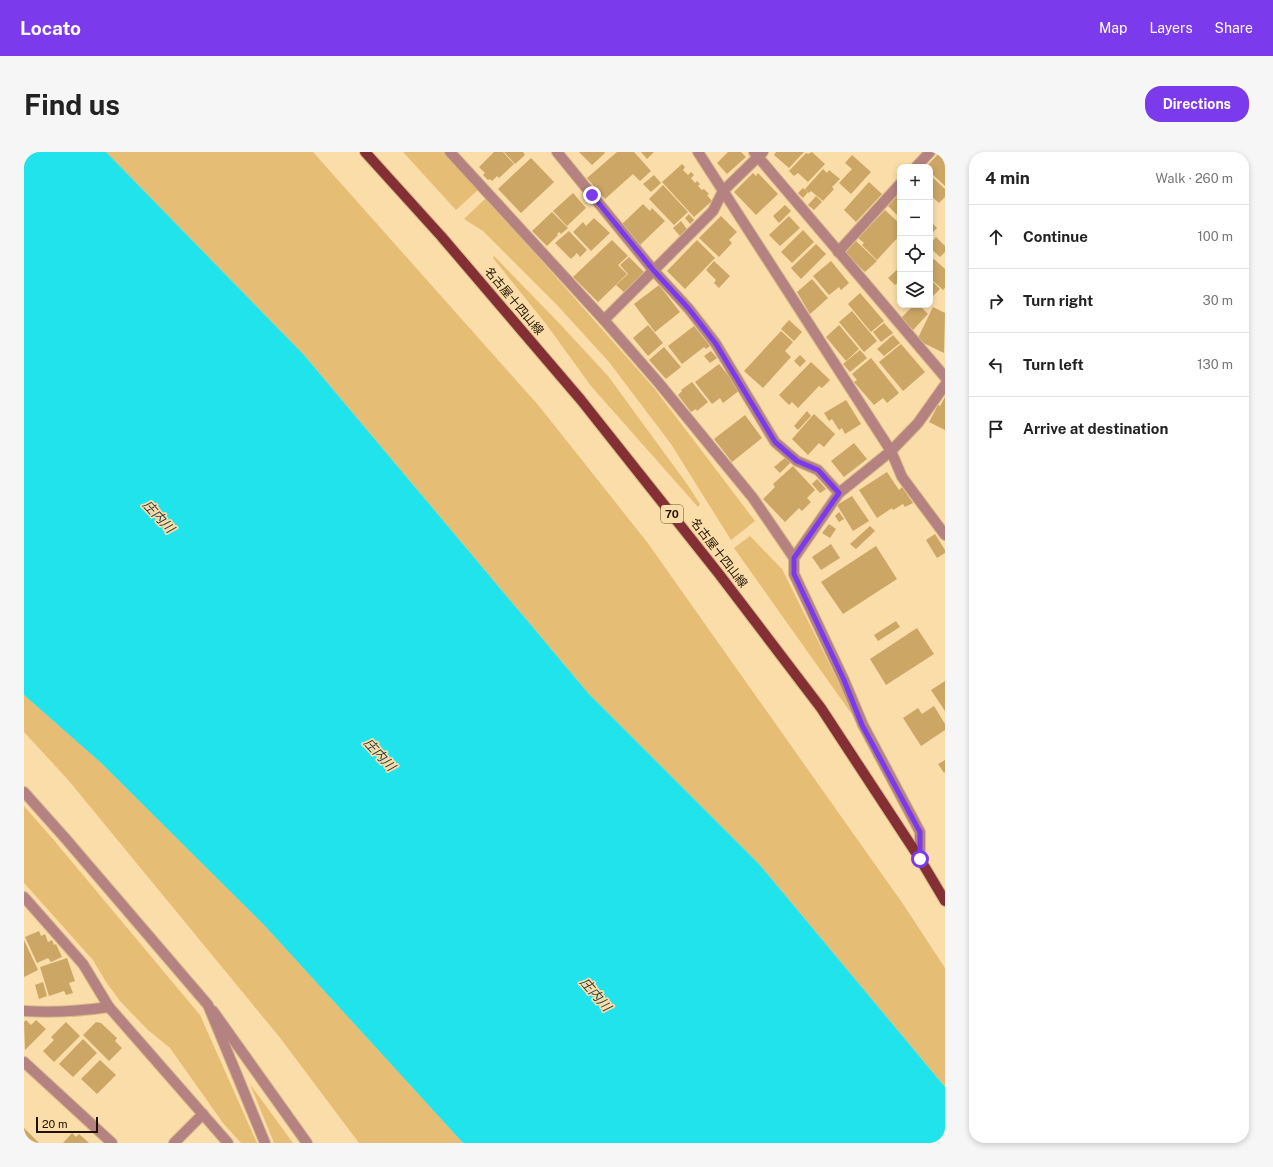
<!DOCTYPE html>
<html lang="en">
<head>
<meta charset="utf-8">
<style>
  :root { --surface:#fff; --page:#f6f6f6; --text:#222; --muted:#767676; --line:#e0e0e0; --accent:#7c3aed }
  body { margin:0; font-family:"Public Sans","Noto Sans JP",sans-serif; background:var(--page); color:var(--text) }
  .controls { position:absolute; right:12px; top:12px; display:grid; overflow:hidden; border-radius:8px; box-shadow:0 2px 6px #0003 }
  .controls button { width:36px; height:36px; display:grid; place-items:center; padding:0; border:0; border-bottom:1px solid var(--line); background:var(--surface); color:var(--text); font:20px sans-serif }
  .scale { position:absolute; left:12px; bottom:10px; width:62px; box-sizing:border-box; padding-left:4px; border:2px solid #211300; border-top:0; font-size:11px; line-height:14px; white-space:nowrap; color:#211300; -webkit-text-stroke:3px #fbdda9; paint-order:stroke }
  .stop { position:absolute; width:12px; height:12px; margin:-9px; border:3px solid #7c3aed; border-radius:50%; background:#fff }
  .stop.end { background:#7c3aed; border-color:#fff; box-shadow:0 1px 4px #0008 }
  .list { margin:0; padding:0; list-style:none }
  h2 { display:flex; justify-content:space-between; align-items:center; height:52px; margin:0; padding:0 16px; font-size:17px }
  h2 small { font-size:13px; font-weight:400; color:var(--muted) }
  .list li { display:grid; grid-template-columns:26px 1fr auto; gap:12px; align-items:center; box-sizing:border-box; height:64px; padding:0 16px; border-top:1px solid var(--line) }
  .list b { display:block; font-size:15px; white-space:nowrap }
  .list em { font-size:13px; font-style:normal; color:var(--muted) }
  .icon { flex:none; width:22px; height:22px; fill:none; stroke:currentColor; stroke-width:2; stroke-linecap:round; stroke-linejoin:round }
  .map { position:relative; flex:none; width:921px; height:991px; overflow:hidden; border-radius:16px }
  header { display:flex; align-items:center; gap:24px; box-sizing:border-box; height:56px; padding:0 20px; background:var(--accent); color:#fff }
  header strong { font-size:19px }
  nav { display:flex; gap:22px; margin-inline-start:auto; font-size:14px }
  .intro { display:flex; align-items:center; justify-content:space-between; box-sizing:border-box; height:96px; padding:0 24px }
  h1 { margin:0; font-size:28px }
  .button { padding:10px 18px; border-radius:16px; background:var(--accent); color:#fff; font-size:14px; font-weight:700 }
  main { display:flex; gap:24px; padding:0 24px }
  aside { flex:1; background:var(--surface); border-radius:16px; box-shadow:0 2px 6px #0003 }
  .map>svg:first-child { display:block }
  .green { fill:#e6bd74 }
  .water { fill:#21e3ec }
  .building { fill:#cba665 }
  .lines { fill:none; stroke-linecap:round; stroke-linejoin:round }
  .service-casing { stroke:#d4b98b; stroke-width:12 }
  .minor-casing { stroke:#d4b98b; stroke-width:12 }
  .primary-casing { stroke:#d4b98b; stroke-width:12 }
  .service { stroke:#b48281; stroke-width:10 }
  .minor { stroke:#b48281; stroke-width:10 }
  .primary { stroke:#842f33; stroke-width:10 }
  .route { stroke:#7c3aed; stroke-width:5 }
  .labels { text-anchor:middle; stroke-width:3.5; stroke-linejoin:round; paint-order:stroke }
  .shield { fill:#fbdda9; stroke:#625033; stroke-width:1 }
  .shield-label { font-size:11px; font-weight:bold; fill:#211300 }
  .street-label { font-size:12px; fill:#211300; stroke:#fbdda9 }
  .water-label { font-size:13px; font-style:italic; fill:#264143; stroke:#fbdda9 }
</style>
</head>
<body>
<header>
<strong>Locato</strong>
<nav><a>Map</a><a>Layers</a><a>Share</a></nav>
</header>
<div class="intro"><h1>Find us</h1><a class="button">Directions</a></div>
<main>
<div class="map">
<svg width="921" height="991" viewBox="0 0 921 991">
  <rect width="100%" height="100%" fill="#fbdda9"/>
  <g class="green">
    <path d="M82,0H289L313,27L515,254L623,390L879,752L921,816V935L735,712L564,541L280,203Z"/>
    <path d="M379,0H421L455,37L432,58Z"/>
    <path d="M462,46L630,236L731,369L707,388L647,292L585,210L533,153L459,79L440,67Z"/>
    <path d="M470,104L535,171L584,224L663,332L676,352L674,355L567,234L522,172L469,106Z"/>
    <path d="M726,384L758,417L830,561H827L710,396Z"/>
    <path d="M0,543L76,610L240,773L439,991H335L257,887L45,629L0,580Z"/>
    <path d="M0,654L28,686L176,863L233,991H217L199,971L146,896L124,878L96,849L82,830L69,808L0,731Z"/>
    <path d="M226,932L269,991H250Z"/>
  </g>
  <path class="water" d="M0,0H82L280,203L564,541L735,712L921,935V991H439L240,773L76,610L0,543Z"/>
  <g class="building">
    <path d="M470,0H479L490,12L475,26L473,24L468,29L466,27L464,28L459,23L461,21L455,15Z"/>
    <path d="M480,0H499L501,3L491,12Z"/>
    <path d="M555,0H580L581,1L568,13Z"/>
    <path d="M593,0H610L627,19L616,29L609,22L581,47L563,26Z"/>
    <path d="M617,0H630L623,7Z"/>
    <path d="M704,0H717L722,5L703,22L693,11Z"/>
    <path d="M752,0H780L765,16L750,3Z"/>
    <path d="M788,0L801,12L784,30L774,21L770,24L765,19L782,1L784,2Z"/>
    <path d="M916,0H921V34L906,20V15H902Z"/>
    <path d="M828,3L847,20L827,42L815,31L828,17L821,11Z"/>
    <path d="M507,6L530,30L497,61L474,37Z"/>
    <path d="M658,12L661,15L659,18L664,23L667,20L670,23L667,26L671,31L673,29L676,32L674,34L678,38L680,37L685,42L683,43L688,49L670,65L638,30Z"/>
    <path d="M799,17L803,21L805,18L816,27L808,35L810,37L799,49L787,39L785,41L781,37Z"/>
    <path d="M729,21L732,24L734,21L754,42L732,63L710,40Z"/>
    <path d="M630,23L637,31L627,40L619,32Z"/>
    <path d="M906,23L921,37V45L915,51L906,43Z"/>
    <path d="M845,30L858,42L832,70L820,58Z"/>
    <path d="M639,33L664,60L650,73L625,47Z"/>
    <path d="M779,36L784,40L779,46L774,41Z"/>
    <path d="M549,41L562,56L543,74L529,59Z"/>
    <path d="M876,41V60L873,63L864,54Z"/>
    <path d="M792,44L798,50L790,58L784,53Z"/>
    <path d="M619,52L626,59L628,56L641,69L616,93L597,73Z"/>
    <path d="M761,53L767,59L755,71L749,64Z"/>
    <path d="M861,58L876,72V83L853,108L838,93L840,91L834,86Z"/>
    <path d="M528,60L544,76L537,82L535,80L533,82L534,83L523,94L508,79Z"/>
    <path d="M665,62L670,68L666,72L661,66Z"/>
    <path d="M697,64L713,80L705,88L708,91L695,105L675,86Z"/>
    <path d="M765,64L776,76L756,94L745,83Z"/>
    <path d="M570,66L586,81L567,99L549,80L559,70L562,74Z"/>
    <path d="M657,69L663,77L656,84L649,76Z"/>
    <path d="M906,69L913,76L906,83Z"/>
    <path d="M779,78L790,90L768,111L757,100Z"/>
    <path d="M545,79L563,98L556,105L553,101L547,107L531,91Z"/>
    <path d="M912,85L921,94V100L916,105L906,96V92Z"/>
    <path d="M588,88L604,104L594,113L603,122L574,150L549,125Z"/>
    <path d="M673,88L691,106L661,137L643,119Z"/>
    <path d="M832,89L853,109L841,120L821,101Z"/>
    <path d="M792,92L802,102L777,127L767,116Z"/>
    <path d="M605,105L621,121L601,141L592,133L604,122L596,113Z"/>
    <path d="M910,107L921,117V136L919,138L906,126V111Z"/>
    <path d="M690,109L706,124L695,136L690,131L692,128L682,118Z"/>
    <path d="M807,109L825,131L817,138L815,135L805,143L789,124Z"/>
    <path d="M876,115V129L871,133L864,126Z"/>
    <path d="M788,127L804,146L786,162L773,140Z"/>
    <path d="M906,127L916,137L906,147Z"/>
    <path d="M635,133L656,160L631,180L610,152Z"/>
    <path d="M836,141L860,169L847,180L824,152Z"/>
    <path d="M890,153H895L904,162L889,178L877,166Z"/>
    <path d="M909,155L921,161L920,201L893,188Z"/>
    <path d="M828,159L853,189L840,200L815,170Z"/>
    <path d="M765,168L778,180L770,189L757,177Z"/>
    <path d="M860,171L869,181L857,190L849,180Z"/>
    <path d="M624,173L639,191L624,204L609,186Z"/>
    <path d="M815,173L835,197L822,209L802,185Z"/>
    <path d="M670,174L686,194L682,197L680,195L658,212L644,194Z"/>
    <path d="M757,179L769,190L761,199L767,205L739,236L720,219Z"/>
    <path d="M869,183L876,191L860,204L853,197Z"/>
    <path d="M877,192L901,220L879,239L855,210Z"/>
    <path d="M640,195L657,215L642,227L625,208Z"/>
    <path d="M836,198L843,206L826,220L819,212Z"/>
    <path d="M687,199L693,206L686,211L680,204Z"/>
    <path d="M776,203L782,209L776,215L770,209Z"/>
    <path d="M847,206L875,241L863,251L859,246L850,253L830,230L833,228L828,222Z"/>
    <path d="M787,210L806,228L798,236L795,234L774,256L768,250L765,253L755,243Z"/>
    <path d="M695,212L716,238L699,251L696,246L688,252L671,230Z"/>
    <path d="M668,230L684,250L673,259L672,257L667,260L654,243L658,239L657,238Z"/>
    <path d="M921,245V278L905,270L914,253L916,254Z"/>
    <path d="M822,248L837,272L821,282L818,276L815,278L808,267L805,269L800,261Z"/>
    <path d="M783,259L787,264L774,278L770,274Z"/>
    <path d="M790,262L811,282L800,295L795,291L784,303L768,287Z"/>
    <path d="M721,263L738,286L708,310L690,287Z"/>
    <path d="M830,291L843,307L820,325L807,309Z"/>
    <path d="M762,305L767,310L756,321L750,315Z"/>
    <path d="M769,314L791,338L783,346L787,350L778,359L775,356L761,370L739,347L751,335L749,332Z"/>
    <path d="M863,320L875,338L878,335L889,351L881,355L879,352L869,358L868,356L853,366L835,338Z"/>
    <path d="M793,327L802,337L796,341L788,332Z"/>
    <path d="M828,344L845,369L829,379L813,353Z"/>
    <path d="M815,360L820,367L815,370L811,364Z"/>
    <path d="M805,372L812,377L806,386L798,381Z"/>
    <path d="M846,374L851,379L832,397L826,392Z"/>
    <path d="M911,382L921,398V401L913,406L902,388Z"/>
    <path d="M807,392L816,406L797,418L788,405Z"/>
    <path d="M852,394L873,427L819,462L797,430Z"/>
    <path d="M872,469L876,475L854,489L850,483Z"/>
    <path d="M893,476L910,502L862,533L846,507Z"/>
    <path d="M921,529V559L907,538Z"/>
    <path d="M910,554L921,572V578L897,594L879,566L894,556L898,562Z"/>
    <path d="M921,608V620L920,621L914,612Z"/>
    <path d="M15,779L17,784L21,782L24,790L28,788L30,793L32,792L38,805L27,810L24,806L13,811L1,785Z"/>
    <path d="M0,788L14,818L0,825Z"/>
    <path d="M43,806L51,829L45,831L49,841L42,843L40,839L25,844L16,815Z"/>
    <path d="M19,830L23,844L15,847L11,833Z"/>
    <path d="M2,868L7,873L12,868L22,877L1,898L0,870Z"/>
    <path d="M42,870L56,884L30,910L19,899L30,888L27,885Z"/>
    <path d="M72,870L77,871L93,886L91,889L98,896L85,909L59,883Z"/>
    <path d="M59,887L73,901L49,925L35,912Z"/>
    <path d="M76,908L92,923L73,942L57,927Z"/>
    <path d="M0,976L15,991H0Z"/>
    <path d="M48,981L52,985L55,982L65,991H39Z"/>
  </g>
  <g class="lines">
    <defs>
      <path id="service" d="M189,859L283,991"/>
      <g id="minor">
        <path d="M426,0L580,168L634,230L729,346L770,406"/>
        <path d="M533,0L630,119L665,157L692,192L751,290L773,309L794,318L815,341"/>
        <path d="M674,0L867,299L878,325L921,383"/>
        <path d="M730,0L921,225"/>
        <path d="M892,15L906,0"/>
        <path d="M814,100L876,32"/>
        <path d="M580,168L689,59L699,39L739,0"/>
        <path d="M0,640L41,686L184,853L241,991"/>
        <path d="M896,707V680L839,573L820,528L770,422V406L815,341L867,299L894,271L921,233"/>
        <path d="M0,745L59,812L85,855L204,991"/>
        <path d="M0,859C28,861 57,859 85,855"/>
        <path d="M0,910L88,991"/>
        <path d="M150,991L179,962"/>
      </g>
      <path id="primary" d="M341,0L417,84L557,248L695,422L797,556L896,707L921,749"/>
    </defs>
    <use href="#service" class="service-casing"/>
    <use href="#minor" class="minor-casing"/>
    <use href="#primary" class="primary-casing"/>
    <use href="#service" class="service"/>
    <use href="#minor" class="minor"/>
    <use href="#primary" class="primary"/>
  </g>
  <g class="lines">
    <path class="route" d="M568,43L630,119L665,157L692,192L751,290L773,309L794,318L815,341L770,406V422L820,528L838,573L896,680V707"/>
  </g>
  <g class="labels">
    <rect class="shield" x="637" y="353" width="22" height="18" rx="3"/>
    <g class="shield-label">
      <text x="648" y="366">70</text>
    </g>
    <g class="street-label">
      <text transform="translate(490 149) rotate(50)" y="4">名古屋十四山線</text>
      <text transform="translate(695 401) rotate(52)" y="4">名古屋十四山線</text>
    </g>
    <g class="water-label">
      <text transform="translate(135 364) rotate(47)" y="5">庄内川</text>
      <text transform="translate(356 602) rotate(47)" y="5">庄内川</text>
      <text transform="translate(572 842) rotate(49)" y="5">庄内川</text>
    </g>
  </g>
</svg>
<div class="controls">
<button>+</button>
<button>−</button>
<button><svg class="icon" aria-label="locate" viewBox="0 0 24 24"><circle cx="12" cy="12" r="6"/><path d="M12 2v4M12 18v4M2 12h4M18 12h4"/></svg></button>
<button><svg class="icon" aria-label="layers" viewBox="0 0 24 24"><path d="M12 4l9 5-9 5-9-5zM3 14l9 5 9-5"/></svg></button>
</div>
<div class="scale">20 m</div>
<div class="stop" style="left:896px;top:707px"></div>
<div class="stop end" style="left:568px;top:43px"></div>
</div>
<aside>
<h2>4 min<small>Walk · 260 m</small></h2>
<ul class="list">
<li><svg class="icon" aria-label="ahead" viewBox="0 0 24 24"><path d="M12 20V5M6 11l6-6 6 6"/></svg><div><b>Continue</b></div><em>100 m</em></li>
<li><svg class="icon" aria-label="right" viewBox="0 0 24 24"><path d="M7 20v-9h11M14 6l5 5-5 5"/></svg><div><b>Turn right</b></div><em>30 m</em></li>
<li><svg class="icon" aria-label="left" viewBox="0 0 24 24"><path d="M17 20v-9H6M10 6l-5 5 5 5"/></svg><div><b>Turn left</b></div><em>130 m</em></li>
<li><svg class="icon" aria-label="arrive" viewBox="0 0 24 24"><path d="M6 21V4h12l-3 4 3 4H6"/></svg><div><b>Arrive at destination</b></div></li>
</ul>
</aside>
</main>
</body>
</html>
